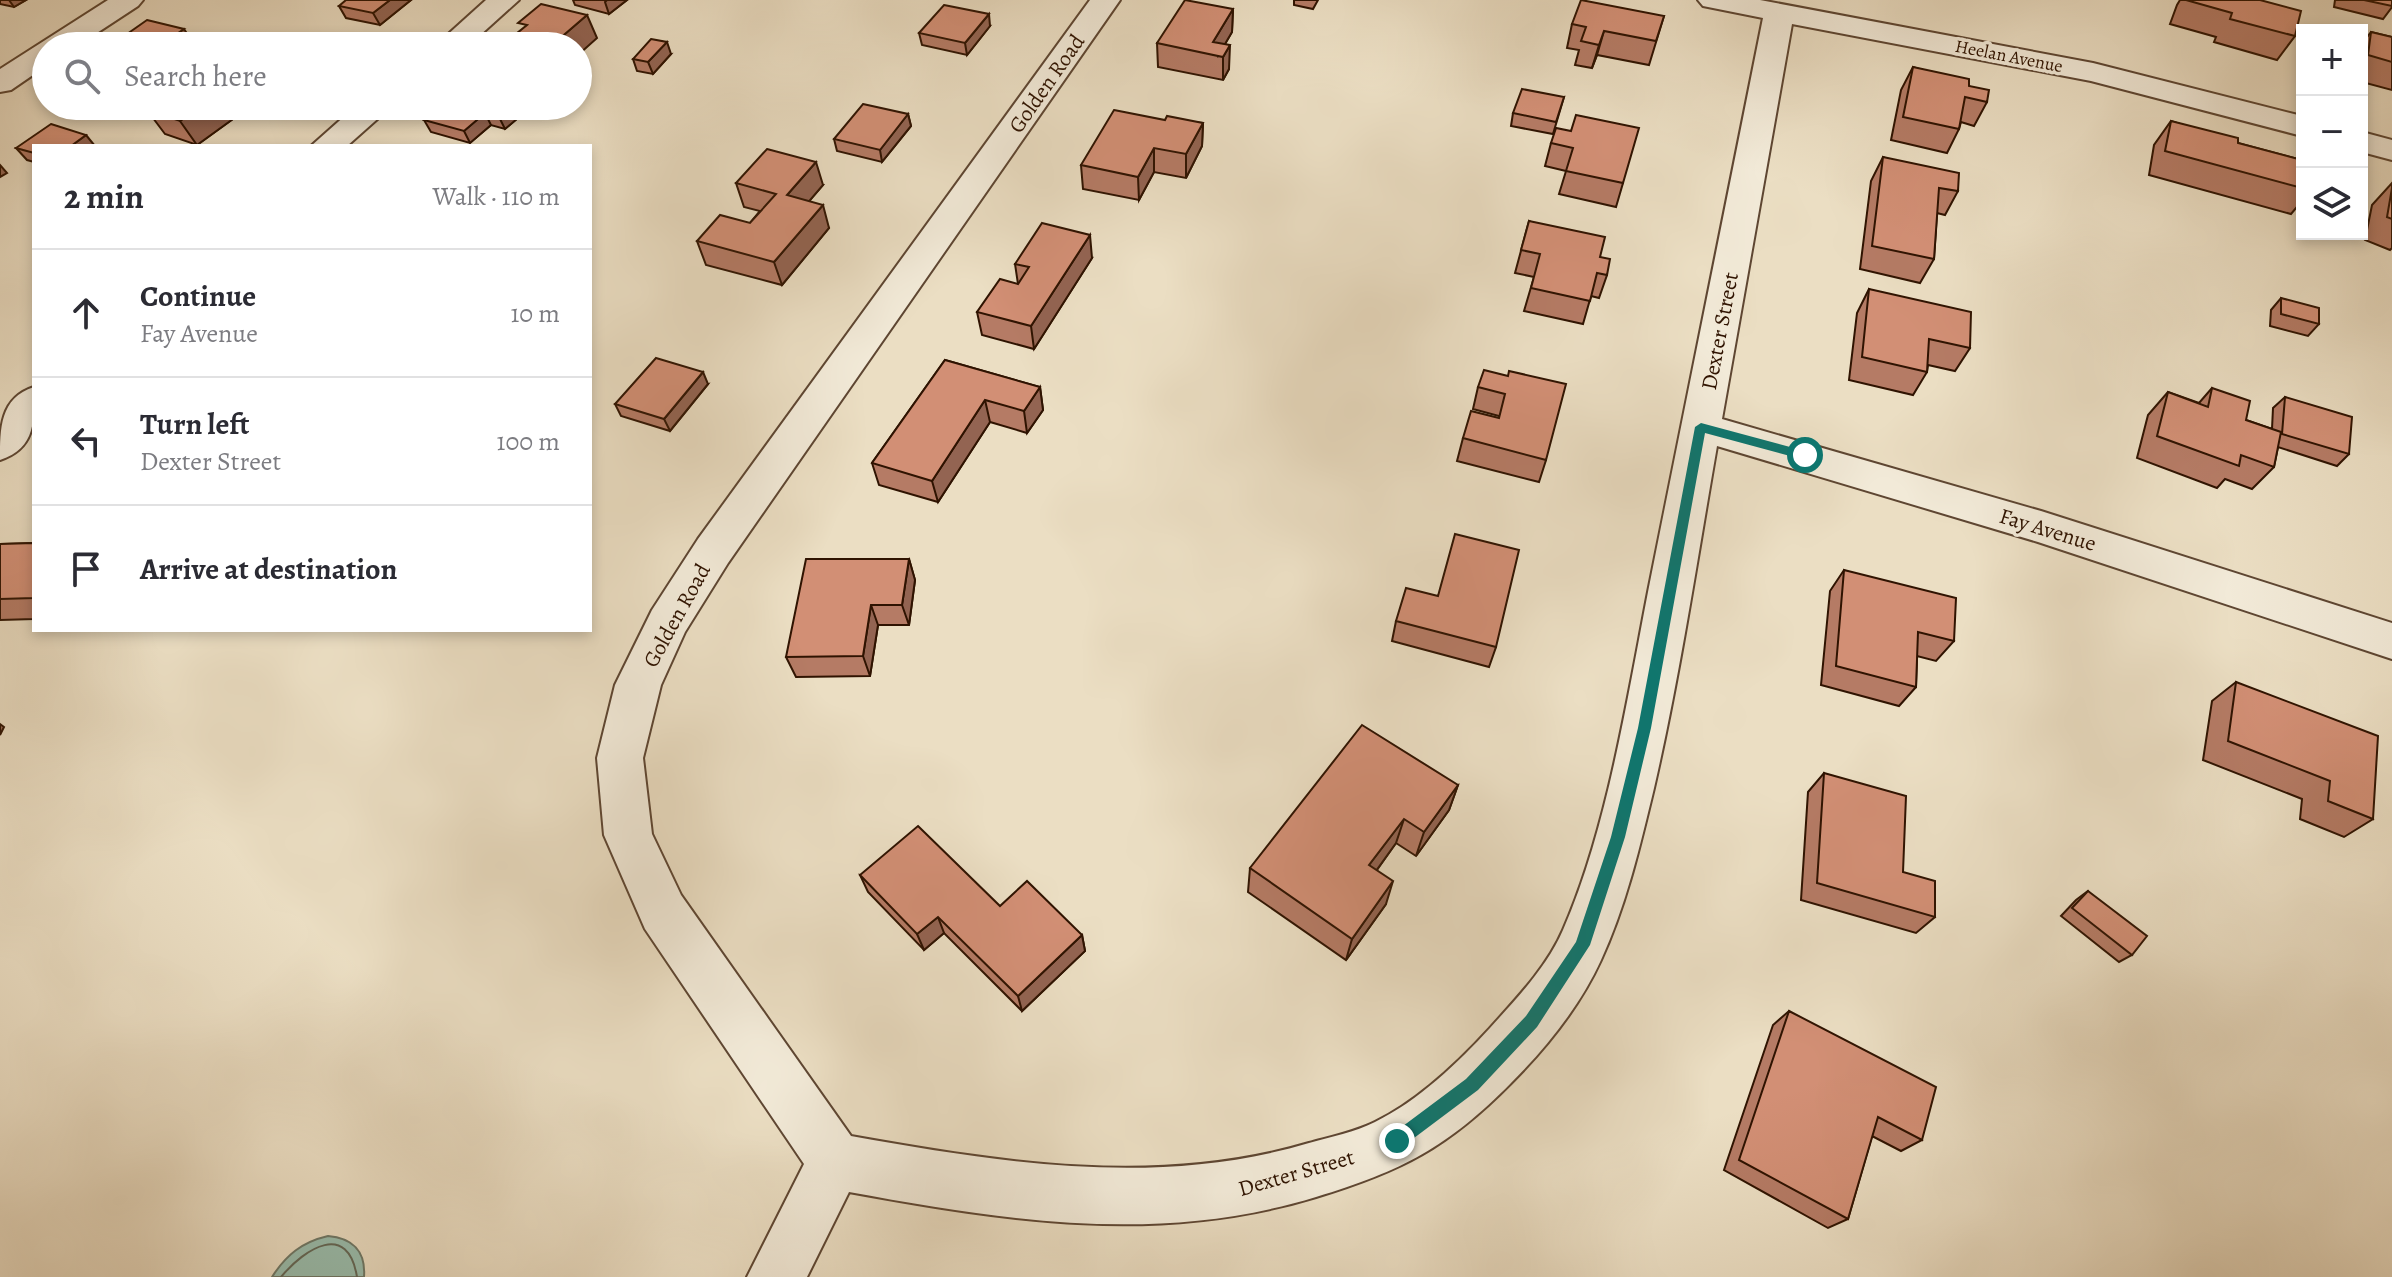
<!DOCTYPE html>
<html lang="en">
<head>
<meta charset="utf-8">
<style>
  :root { --surface:#fff; --page:#f7f7f7; --text:#2b2b33; --muted:#7c7c81; --line:#e1e1e2 }
  body { margin:0; font-family:Alegreya,serif; background:var(--page); color:var(--text) }
  .controls { position:absolute; right:24px; top:24px; display:grid; overflow:hidden; border-radius:0px; box-shadow:0 4px 12px #0003 }
  .controls button { width:72px; height:72px; display:grid; place-items:center; padding:0; border:0; border-bottom:2px solid var(--line); background:var(--surface); color:var(--text); font:40px sans-serif }
  .stop { position:absolute; width:24px; height:24px; margin:-18px; border:6px solid #0f766e; border-radius:50%; background:#fff }
  .stop.end { background:#0f766e; border-color:#fff; box-shadow:0 2px 8px #0008 }
  .list { margin:0; padding:0; list-style:none }
  h2 { display:flex; justify-content:space-between; align-items:center; height:104px; margin:0; padding:0 32px; font-size:34px }
  h2 small { font-size:26px; font-weight:400; color:var(--muted) }
  .list li { display:grid; grid-template-columns:52px 1fr auto; gap:24px; align-items:center; box-sizing:border-box; height:128px; padding:0 32px; border-top:2px solid var(--line) }
  .list b { display:block; font-size:30px; white-space:nowrap }
  .list p { margin:0; font-size:26px; white-space:nowrap; color:var(--muted) }
  .list em { font-size:26px; font-style:normal; color:var(--muted) }
  .icon { flex:none; width:44px; height:44px; fill:none; stroke:currentColor; stroke-width:2; stroke-linecap:round; stroke-linejoin:round }
  .map { position:relative; flex:none; width:2392px; height:1277px; overflow:hidden }
  .search { position:absolute; background:var(--surface); box-shadow:0 4px 12px #0003; left:32px; top:32px; width:560px; height:88px; display:flex; align-items:center; gap:20px; box-sizing:border-box; padding:0 28px; border-radius:44px; color:var(--muted); font-size:30px }
  .panel { position:absolute; background:var(--surface); box-shadow:0 4px 12px #0003; left:32px; top:144px; width:560px; height:488px; border-radius:0px }
  .map>svg:first-child { display:block }
  .water { fill:#99bdad; stroke:#6f7968; stroke-width:2 }
  .lines { fill:none; stroke-linecap:round; stroke-linejoin:round }
  .shore { stroke:#646857; stroke-width:2 }
  .street-casing { stroke:#5e4632; stroke-width:4 }
  .street { fill:#f2ead8; fill-rule:evenodd }
  .wall { fill:#b57b65; stroke:#2f1301; stroke-width:2 }
  .shaded-wall { fill:#936452; stroke:#2f1301; stroke-width:2 }
  .building { fill:#d28f75; stroke:#2f1301; stroke-width:2 }
  .route { fill:#0f766e }
  .labels { text-anchor:middle; stroke-width:7; stroke-linejoin:round; paint-order:stroke }
  .far-street-label { font-size:18px; fill:#2f1301; stroke:#f2ead8 }
  .street-label { font-size:22px; fill:#2f1301; stroke:#f2ead8 }
</style>
</head>
<body>
<div class="map">
<svg width="2392" height="1277" viewBox="0 0 2392 1277">
  <rect width="100%" height="100%" fill="#ebdec3"/>
  <filter id="stains"><feTurbulence type="fractalNoise" baseFrequency=".0025" numOctaves="4"/><feColorMatrix values="0 0 0 0 .2 0 0 0 0 .09 0 0 0 0 .02 0 0 0 .5 -.17"/></filter>
  <radialGradient id="worn" r=".72"><stop offset=".6" stop-color="#630" stop-opacity="0"/><stop offset="1" stop-color="#630" stop-opacity=".3"/></radialGradient>
  <path class="water" d="M328,1236C352,1238 366,1251 364,1277H272C286,1255 302,1242 328,1236Z"/>
  <g class="lines">
    <path class="shore" d="M281,1277C305,1248 348,1221 357,1277"/>
    <defs>
      <g id="street">
        <path d="M108,0H143L138,6L77,46H46V66L11,90L0,92V69Z"/>
        <path d="M486,0H519L468,46H435Z"/>
        <path d="M1090,0H1120L728,563L685,632L661,685L643,758L652,834L681,895L851,1136C1003,1163 1158,1188 1309,1143C1331,1137 1355,1132 1375,1122C1418,1101 1458,1063 1490,1028C1516,999 1547,967 1563,930C1607,830 1627,700 1648,592C1686,401 1725,210 1763,18L1703,6L1698,0H1760L2093,63L2302,116V136L2091,81L1792,24L1722,419L2041,511L2392,623V659L2038,542L1717,446C1697,560 1680,675 1654,788C1640,846 1626,906 1601,960C1580,1006 1546,1048 1511,1083C1448,1147 1402,1171 1316,1197C1159,1245 1008,1221 849,1192L807,1277H747L804,1164L645,929L604,835L597,758L615,685L652,610L698,539Z"/>
        <path d="M356,106H392L347,146H311Z"/>
        <path d="M2362,132L2392,140V160L2362,152Z"/>
        <path d="M34,387C34,419 37,448 0,460C0,428 0,398 34,387Z"/>
      </g>
    </defs>
    <use href="#street" class="street-casing"/>
    <use href="#street" class="street"/>
  </g>
  <g class="wall">
    <path d="M0,0H26L14,7L0,4Z"/>
    <path d="M411,0L380,25L346,18L339,6Z"/>
    <path d="M573,0H627L609,14L575,5Z"/>
    <path d="M1294,0H1318L1313,9L1294,5Z"/>
    <path d="M2180,0H2260L2295,36L2277,60L2214,42L2216,37L2170,24L2177,5Z"/>
    <path d="M2335,0H2392V7L2383,19L2334,7Z"/>
    <path d="M1233,9L1232,32L1225,44L1229,69L1223,80L1158,67L1157,43Z"/>
    <path d="M1664,16L1649,65L1597,55L1592,68L1575,65L1579,50L1567,48L1572,24Z"/>
    <path d="M990,26L967,55L922,45L919,33Z"/>
    <path d="M2371,32L2392,37V90L2362,82V43Z"/>
    <path d="M671,54L653,74L637,71L633,59Z"/>
    <path d="M1913,67L1969,86L1987,102L1974,126L1961,122L1959,129L1947,153L1891,140L1901,90Z"/>
    <path d="M1564,97L1553,134L1511,126L1513,113Z"/>
    <path d="M153,106H271L258,115L244,111L197,145L165,134L147,110Z"/>
    <path d="M441,106L518,118L505,129L491,125L470,143L431,132L424,120Z"/>
    <path d="M908,114L911,126L882,162L837,151L834,139Z"/>
    <path d="M1165,120L1203,123L1202,146L1186,178L1154,172L1139,200L1083,189L1081,165Z"/>
    <path d="M2171,121L2238,143L2302,160V201L2291,214L2149,175L2154,145Z"/>
    <path d="M1571,131L1623,183L1616,207L1559,194L1566,171L1545,166L1551,143Z"/>
    <path d="M34,146V162L27,160L16,148Z"/>
    <path d="M1883,157L1958,191L1945,215L1937,213L1934,259L1920,283L1860,269L1871,181Z"/>
    <path d="M736,183L823,185L809,201L829,228L782,285L706,265L697,241L750,223L760,211L744,207Z"/>
    <path d="M2392,183V248L2390,250L2365,240L2372,205Z"/>
    <path d="M1529,221L1600,257L1607,275L1599,298L1591,296L1583,324L1524,311L1534,277L1515,273Z"/>
    <path d="M1092,258L1034,349L982,335L977,312L1018,284L1015,264Z"/>
    <path d="M1869,289L1970,348L1955,371L1928,365L1927,372L1913,395L1849,380L1857,313Z"/>
    <path d="M2281,298L2319,324L2308,336L2270,326L2271,310Z"/>
    <path d="M945,360L1040,387L1043,410L1027,433L990,422L938,502L879,485L872,463Z"/>
    <path d="M1508,376L1546,460L1539,482L1457,461L1463,438L1499,418V416L1473,409L1478,387Z"/>
    <path d="M708,384L670,431L621,416L615,404Z"/>
    <path d="M2212,388L2246,420L2272,429L2273,408L2285,397L2349,454L2337,466L2278,447L2274,467L2252,489L2225,479L2217,488L2137,458L2148,415L2168,392L2199,403Z"/>
    <path d="M34,543V619L0,620V544Z"/>
    <path d="M909,559L915,580L909,625H878L870,676L796,677L786,657Z"/>
    <path d="M1844,570L1954,641L1936,661L1917,656L1916,687L1899,706L1821,685L1830,591Z"/>
    <path d="M1438,596L1496,647L1489,667L1392,641L1396,621Z"/>
    <path d="M2236,682L2373,819L2344,837L2300,819L2302,799L2203,760L2212,701Z"/>
    <path d="M1824,773L1903,872L1935,917L1916,933L1801,900L1808,792Z"/>
    <path d="M1458,785L1449,810L1416,856L1396,843L1377,870L1386,904L1346,960L1248,892L1250,868Z"/>
    <path d="M860,875L1000,906L1082,935L1085,951L1022,1011L944,933L924,950L868,892Z"/>
    <path d="M2088,891L2132,955L2119,962L2061,916L2076,900Z"/>
    <path d="M1789,1011L1922,1140L1901,1151L1872,1136L1848,1219L1828,1228L1724,1170L1773,1025Z"/>
  </g>
  <g class="shaded-wall">
    <path d="M9,0H26L14,7Z"/>
    <path d="M390,0H411L380,25L373,13Z"/>
    <path d="M607,0H627L609,14L605,2Z"/>
    <path d="M1233,9L1232,32L1218,56L1213,42Z"/>
    <path d="M989,14L990,26L967,55L965,43Z"/>
    <path d="M587,15L597,38L578,55V46H551Z"/>
    <path d="M184,29L192,41L185,46H159Z"/>
    <path d="M1604,31L1597,55L1592,68L1599,45Z"/>
    <path d="M667,42L671,54L653,74L648,62Z"/>
    <path d="M1230,45L1229,69L1223,80V57Z"/>
    <path d="M201,106H241L244,111L197,145L180,121Z"/>
    <path d="M252,106H271L258,115Z"/>
    <path d="M512,106L518,118L505,129L499,117Z"/>
    <path d="M485,113L491,125L470,143L464,131Z"/>
    <path d="M908,114L911,126L882,162L880,150Z"/>
    <path d="M1203,123L1202,146L1186,178V154Z"/>
    <path d="M86,135L95,146H71Z"/>
    <path d="M1154,148V172L1139,200L1138,177Z"/>
    <path d="M816,162L823,185L794,219L787,195Z"/>
    <path d="M0,165L7,173L0,177Z"/>
    <path d="M823,205L829,228L782,285L774,262Z"/>
    <path d="M1090,235L1092,258L1034,349L1031,326Z"/>
    <path d="M703,372L708,384L670,431L664,419Z"/>
    <path d="M1040,387L1043,410L1027,433L1024,411Z"/>
    <path d="M985,400L990,422L938,502L932,481Z"/>
    <path d="M909,559L915,580L909,625L902,605Z"/>
    <path d="M871,605L878,625L870,676L863,656Z"/>
    <path d="M0,724L4,727L0,735Z"/>
    <path d="M1458,785L1449,810L1416,856L1424,832Z"/>
    <path d="M1404,819L1396,843L1363,889L1369,865Z"/>
    <path d="M1393,881L1386,904L1346,960L1352,939Z"/>
    <path d="M938,917L944,933L924,950L917,934Z"/>
    <path d="M1082,935L1085,951L1022,1011L1018,996Z"/>
  </g>
  <g class="building">
    <path d="M346,0H390L373,13L339,6Z"/>
    <path d="M1185,0L1233,9L1213,42L1230,45L1223,57L1157,43Z"/>
    <path d="M1581,0L1664,16L1656,41L1604,31L1599,45L1581,41L1586,27L1572,24Z"/>
    <path d="M2186,0H2260L2301,11L2295,36L2230,19L2232,13Z"/>
    <path d="M2364,0H2392V6Z"/>
    <path d="M541,4L587,15L551,46H501L527,25L518,23Z"/>
    <path d="M944,5L989,14L965,43L919,33Z"/>
    <path d="M147,20L184,29L159,46H110Z"/>
    <path d="M2371,32L2392,37V62L2368,55Z"/>
    <path d="M651,39L667,42L648,62L633,59Z"/>
    <path d="M1913,67L1969,79V86L1989,90L1987,102L1965,97L1959,129L1903,117Z"/>
    <path d="M1522,89L1564,97L1556,122L1513,113Z"/>
    <path d="M863,104L908,114L880,150L834,139Z"/>
    <path d="M153,106H201L180,121L147,110Z"/>
    <path d="M441,106H512L499,117L485,113L464,131L424,120Z"/>
    <path d="M1114,110L1165,120L1167,116L1203,123L1186,154L1154,148L1138,177L1081,165Z"/>
    <path d="M1576,115L1639,128L1623,183L1566,171L1573,148L1551,143L1556,128L1571,131Z"/>
    <path d="M2171,121L2238,138V143L2302,160V188L2165,151Z"/>
    <path d="M51,124L86,135L71,146H34V153L16,148Z"/>
    <path d="M767,149L816,162L787,195L823,205L774,262L697,241L720,215L750,223L776,194L736,183Z"/>
    <path d="M1883,157L1959,173L1958,191L1939,188L1934,259L1872,246Z"/>
    <path d="M2392,188V219L2387,217Z"/>
    <path d="M1529,221L1605,237L1600,257L1610,259L1607,275L1597,273L1590,301L1531,288L1540,254L1521,250Z"/>
    <path d="M1042,223L1090,235L1031,326L977,312L1000,279L1018,284L1029,267L1015,264Z"/>
    <path d="M1869,289L1971,312L1970,348L1929,339L1927,372L1862,357Z"/>
    <path d="M2281,298L2319,308V324L2281,314Z"/>
    <path d="M656,358L703,372L664,419L615,404Z"/>
    <path d="M945,360L1040,387L1024,411L985,400L932,481L872,463Z"/>
    <path d="M1484,370L1508,376L1509,371L1566,384L1546,460L1463,438L1471,411L1499,418L1505,394L1478,387Z"/>
    <path d="M2212,388L2250,401L2246,420L2281,432L2274,467L2241,455L2239,466L2157,436L2168,392L2208,407Z"/>
    <path d="M2285,397L2352,417L2349,454L2282,434Z"/>
    <path d="M1455,534L1519,550L1496,647L1396,621L1406,588L1438,596Z"/>
    <path d="M34,543V598L0,599V544Z"/>
    <path d="M806,559H909L902,605H871L863,656L786,657Z"/>
    <path d="M1844,570L1956,598L1954,641L1918,632L1916,687L1836,666Z"/>
    <path d="M2236,682L2378,736L2373,819L2328,801L2330,781L2228,741Z"/>
    <path d="M1362,725L1458,785L1424,832L1404,819L1369,865L1393,881L1352,939L1250,868Z"/>
    <path d="M1824,773L1906,796L1903,872L1935,881V917L1817,883Z"/>
    <path d="M918,826L1000,906L1027,881L1082,935L1018,996L938,917L917,934L860,875Z"/>
    <path d="M2088,891L2147,936L2132,955L2072,908Z"/>
    <path d="M1789,1011L1936,1087L1922,1140L1878,1117L1848,1219L1739,1160Z"/>
  </g>
  <path class="route" d="M1701,423L1805,451L1811,455L1805,460L1705,433L1651,728L1625,837L1590,945L1537,1027L1478,1090L1402,1147H1391V1135L1466,1079L1526,1016L1576,942L1611,837L1638,728L1695,427Z"/>
  <g class="labels">
    <g class="far-street-label">
      <text transform="translate(2009 56) rotate(11)" y="6">Heelan Avenue</text>
    </g>
    <g class="street-label">
      <text transform="translate(1046 83) rotate(-55)" y="8">Golden Road</text>
      <text transform="translate(1719 331) rotate(-79)" y="8">Dexter Street</text>
      <text transform="translate(2048 529) rotate(17)" y="8">Fay Avenue</text>
      <text transform="translate(676 615) rotate(-61)" y="8">Golden Road</text>
      <text transform="translate(1296 1172) rotate(-16)" y="8">Dexter Street</text>
    </g>
  </g>
  <rect width="100%" height="100%" filter="url(#stains)"/>
  <rect width="100%" height="100%" fill="url(#worn)"/>
</svg>
<div class="controls">
<button>+</button>
<button>−</button>
<button><svg class="icon" aria-label="layers" viewBox="0 0 24 24"><path d="M12 4l9 5-9 5-9-5zM3 14l9 5 9-5"/></svg></button>
</div>
<div class="stop" style="left:1805px;top:455px"></div>
<div class="stop end" style="left:1397px;top:1141px"></div>
<div class="search"><svg class="icon" aria-label="search" viewBox="0 0 24 24"><circle cx="10" cy="10" r="6"/><path d="M15 15l6 6"/></svg>Search here</div>
<section class="panel">
<h2>2 min<small>Walk · 110 m</small></h2>
<ul class="list">
<li><svg class="icon" aria-label="ahead" viewBox="0 0 24 24"><path d="M12 20V5M6 11l6-6 6 6"/></svg><div><b>Continue</b><p>Fay Avenue</p></div><em>10 m</em></li>
<li><svg class="icon" aria-label="left" viewBox="0 0 24 24"><path d="M17 20v-9H6M10 6l-5 5 5 5"/></svg><div><b>Turn left</b><p>Dexter Street</p></div><em>100 m</em></li>
<li><svg class="icon" aria-label="arrive" viewBox="0 0 24 24"><path d="M6 21V4h12l-3 4 3 4H6"/></svg><div><b>Arrive at destination</b></div></li>
</ul>
</section>
</div>
</body>
</html>
